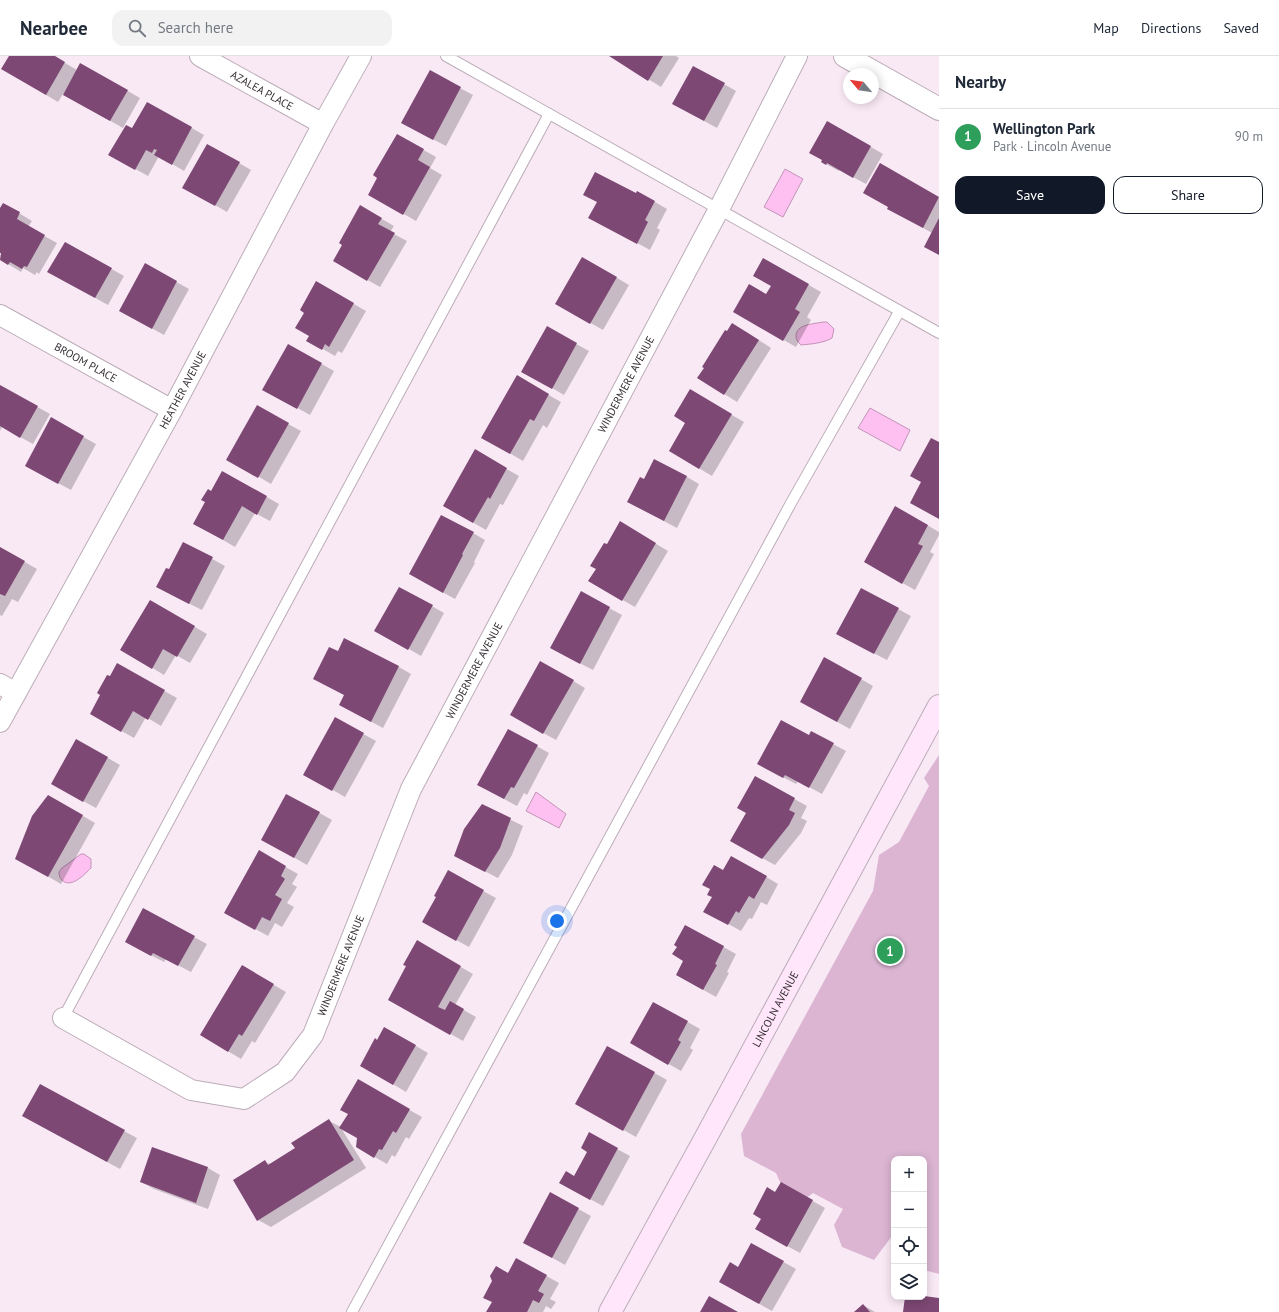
<!DOCTYPE html>
<html lang="en">
<head>
<meta charset="utf-8">
<style>
  :root { --surface:#fff; --page:#f2f2f3; --text:#1f2937; --muted:#747a83; --line:#e0e1e3; --accent:#111827 }
  body { margin:0; font-family:"PT Sans",sans-serif; background:var(--page); color:var(--text) }
  .controls { position:absolute; right:12px; bottom:12px; display:grid; overflow:hidden; border-radius:8px; box-shadow:0 2px 10px #0003 }
  .controls button { width:36px; height:36px; display:grid; place-items:center; padding:0; border:0; border-bottom:1px solid var(--line); background:var(--surface); color:var(--text); font:20px sans-serif }
  .compass { position:absolute; left:843px; top:12px; width:36px; height:36px; border-radius:50%; background:var(--surface); box-shadow:0 2px 10px #0003; rotate:299deg }
  .you { position:absolute; left:557px; top:865px; width:14px; height:14px; margin:-10px; border:3px solid #fff; border-radius:50%; background:#1a73e8; box-shadow:0 0 0 6px #1a73e833 }
  .badge { display:grid; place-items:center; width:26px; height:26px; border-radius:50%; background:var(--accent); color:#fff; font-size:13px; font-weight:700 }
  .pin { position:absolute; translate:-50% -50%; border:2px solid #fff; box-shadow:0 1px 4px #0006 }
  .list { margin:0; padding:0; list-style:none }
  h2 { display:flex; justify-content:space-between; align-items:center; height:52px; margin:0; padding:0 16px; font-size:17px }
  h2 small { font-size:13px; font-weight:400; color:var(--muted) }
  .list li { display:grid; grid-template-columns:26px 1fr auto; gap:12px; align-items:center; box-sizing:border-box; height:56px; padding:0 16px; border-top:1px solid var(--line) }
  .list b { display:block; font-size:15px; white-space:nowrap }
  .list p { margin:0; font-size:13px; white-space:nowrap; color:var(--muted) }
  .list em { font-size:13px; font-style:normal; color:var(--muted) }
  .actions { display:flex; gap:8px; padding:12px 16px }
  .actions a { flex:1; padding:9px 0; border:1px solid var(--accent); border-radius:12px; text-align:center; font-size:14px; color:var(--accent) }
  .actions .main { background:var(--accent); color:#fff }
  .icon { flex:none; width:22px; height:22px; fill:none; stroke:currentColor; stroke-width:2; stroke-linecap:round; stroke-linejoin:round }
  .map { position:relative; flex:none; width:939px; height:1256px; overflow:hidden }
  header { display:flex; align-items:center; gap:24px; box-sizing:border-box; height:56px; padding:0 20px; background:var(--surface); border-bottom:1px solid var(--line) }
  header strong { font-size:19px }
  nav { display:flex; gap:22px; margin-inline-start:auto; font-size:14px }
  .search { width:280px; height:36px; background:var(--page); display:flex; align-items:center; gap:10px; box-sizing:border-box; padding:0 14px; border-radius:12px; color:var(--muted); font-size:15px }
  main { display:flex }
  aside { flex:1; background:var(--surface) }
  .map>svg:first-child { display:block }
  .green { fill:#dbb5d2 }
  .water { fill:#fec0f1; stroke:#c294b8 }
  .shadow { fill:#0003 }
  .building { fill:#7d4874 }
  .lines { fill:none; stroke-linecap:round; stroke-linejoin:round }
  .service-casing { stroke:#bbadb8; stroke-width:12 }
  .minor-casing { stroke:#bbadb8; stroke-width:22 }
  .tertiary-casing { stroke:#bbadb8; stroke-width:24 }
  .secondary-casing { stroke:#bbadb8; stroke-width:24 }
  .service { stroke:#fff; stroke-width:10 }
  .minor { stroke:#fff; stroke-width:20 }
  .tertiary { stroke:#fff; stroke-width:22 }
  .secondary { stroke:#ffe6fa; stroke-width:22 }
  .labels { text-anchor:middle; stroke-width:4; stroke-linejoin:round; paint-order:stroke }
  .street-label { font-size:11px; fill:#352f34; stroke:#fefbfd }
</style>
</head>
<body>
<header>
<strong>Nearbee</strong>
<div class="search"><svg class="icon" aria-label="search" viewBox="0 0 24 24"><circle cx="10" cy="10" r="6"/><path d="M15 15l6 6"/></svg>Search here</div>
<nav><a>Map</a><a>Directions</a><a>Saved</a></nav>
</header>
<main>
<div class="map">
<svg width="939" height="1256" viewBox="0 0 939 1256">
  <rect width="100%" height="100%" fill="#f9e9f5"/>
  <path class="green" d="M939,699V1218L924,1214V1103H894V1180H892L874,1204L842,1191L834,1169L843,1153L813,1137L805,1143L785,1137L776,1117L744,1100L741,1078L873,835L879,799L899,786L929,730L924,722Z"/>
  <g class="water">
    <path d="M785,113L803,123L783,161L764,151Z"/>
    <path d="M823,266H827L834,273L832,282C824,287 811,288 801,289C798,286 796,284 796,280C796,268 814,268 823,266Z"/>
    <path d="M870,352L910,374L900,395L858,372Z"/>
    <path d="M536,736L566,758L559,772L526,755Z"/>
    <path d="M81,798H84L91,803V812C85,818 72,832 63,825C60,823 59,820 59,816L62,812Z"/>
  </g>
  <g class="shadow">
    <path d="M10,0H53L77,14L81,8L140,42L123,72L63,38L58,46L2,13Z"/>
    <path d="M611,0H676L679,2L661,31Z"/>
    <path d="M430,16L473,39L446,90L415,74Z"/>
    <path d="M724,28L736,35L717,72L686,55Z"/>
    <path d="M148,47L204,79L184,115L159,100L148,120L110,99L132,74Z"/>
    <path d="M828,66L883,98L866,128L840,114L839,115L822,106Z"/>
    <path d="M397,79L436,101L430,112L442,119L416,165L369,138L379,121Z"/>
    <path d="M208,89L251,114L227,156L184,131Z"/>
    <path d="M880,108L939,142V198L932,177L900,159L889,151Z"/>
    <path d="M636,138L655,146L667,153L657,172L660,174L650,194L602,168Z"/>
    <path d="M4,148L32,165L28,171L57,187L39,218L37,216L35,219L23,212L21,216L0,203L3,197L0,195V152Z"/>
    <path d="M361,151L394,170L390,176L407,185L380,231L334,205L343,189Z"/>
    <path d="M65,187L124,220L108,249L61,223Z"/>
    <path d="M583,202L629,229L603,274L557,248Z"/>
    <path d="M763,203L821,236L807,261L811,264L796,291L734,256L767,239L772,230Z"/>
    <path d="M146,209L189,233L164,279L133,262Z"/>
    <path d="M317,227L366,255L342,297L338,295L335,300L307,284L310,280L305,257Z"/>
    <path d="M547,272L589,295L564,339L523,315Z"/>
    <path d="M745,275L771,292L737,346L699,322Z"/>
    <path d="M288,289L334,315L310,359L264,333Z"/>
    <path d="M517,321L561,346L547,372L543,369L523,405L482,381Z"/>
    <path d="M0,330L50,358L33,388L2,371L0,375Z"/>
    <path d="M690,335L744,366L712,420L670,395L687,367Z"/>
    <path d="M257,351L301,375L271,428L228,403Z"/>
    <path d="M51,363L96,388L71,434L39,417Z"/>
    <path d="M475,395L519,420L503,449L500,448L486,474L444,450Z"/>
    <path d="M223,416L279,448L270,465L255,457L235,491L194,467Z"/>
    <path d="M687,421L699,428L677,472L628,446L645,424Z"/>
    <path d="M896,451L939,476V479L930,496L934,498L915,534L865,506Z"/>
    <path d="M621,467L668,495L635,551L589,525L597,513L607,490Z"/>
    <path d="M473,477L485,484L474,506L475,507L455,543L422,525Z"/>
    <path d="M183,487L225,510L202,554L170,538L169,515Z"/>
    <path d="M0,492L37,513L18,546L12,543L2,560L0,559Z"/>
    <path d="M400,532L444,557L421,600L376,574Z"/>
    <path d="M581,537L622,559L593,614L564,599Z"/>
    <path d="M150,545L207,578L190,607L176,599L164,619L121,593Z"/>
    <path d="M898,553L911,560L887,604L850,585Z"/>
    <path d="M338,596L399,611L411,618L383,672L353,656L345,639Z"/>
    <path d="M541,606L585,632L556,684L511,659Z"/>
    <path d="M117,609L177,642L161,670L146,661L134,682L91,658Z"/>
    <path d="M861,623L873,630L850,673L814,653Z"/>
    <path d="M336,663L376,685L345,741L305,718Z"/>
    <path d="M508,674L549,697L527,739L524,737L517,750L491,736Z"/>
    <path d="M809,680L833,688L846,695L822,738L798,725L796,728L771,715Z"/>
    <path d="M77,684L120,709L96,752L52,728Z"/>
    <path d="M755,721L807,750L801,762L807,765L801,777L775,809L731,785L747,757Z"/>
    <path d="M287,739L332,764L307,809L262,783Z"/>
    <path d="M49,740L95,767L61,828L16,802Z"/>
    <path d="M482,749L523,770L512,799L498,822L455,800Z"/>
    <path d="M259,796L298,818L292,828L297,831L287,847L294,851L282,871L275,867L268,880L225,856Z"/>
    <path d="M732,801L778,828L767,849L761,846L752,863L749,862L741,875L705,855L713,841Z"/>
    <path d="M483,835L496,842L469,891L436,873Z"/>
    <path d="M686,870L736,898L727,916L729,917L716,941L677,919L685,905L678,890Z"/>
    <path d="M194,881L207,888L191,916L166,903L164,906L139,893Z"/>
    <path d="M417,886L473,918L455,949L476,961L463,985L389,943L407,910Z"/>
    <path d="M255,918L286,936L255,987L252,985L241,1003L201,979Z"/>
    <path d="M654,947L700,973L690,992L693,994L681,1015L632,987Z"/>
    <path d="M385,972L428,997L406,1036L361,1009L378,985Z"/>
    <path d="M607,991L667,1024L636,1081L576,1047Z"/>
    <path d="M358,1025L422,1061L409,1083L406,1081L395,1101L392,1099L387,1108L357,1091L358,1081L341,1072L366,1112L271,1171L258,1164L265,1106L270,1108L296,1092L329,1065L341,1071L349,1058Z"/>
    <path d="M36,1067L124,1075L137,1082L120,1113Z"/>
    <path d="M589,1078L630,1100L603,1150L573,1134L574,1121L588,1095Z"/>
    <path d="M153,1092L208,1112L220,1119L208,1153L154,1133L141,1126Z"/>
    <path d="M781,1127L825,1152L800,1197L756,1173Z"/>
    <path d="M551,1138L591,1160L565,1209L537,1193Z"/>
    <path d="M751,1188L796,1213L772,1255L720,1226L738,1212Z"/>
    <path d="M516,1203L559,1227L550,1243L556,1246L551,1253L546,1250L543,1256H487Z"/>
    <path d="M863,1249L875,1256H856Z"/>
  </g>
  <g class="building">
    <path d="M9,0H55L65,6L46,39L1,13Z"/>
    <path d="M609,0H663L648,25Z"/>
    <path d="M80,7L128,34L110,65L63,39Z"/>
    <path d="M693,10L725,27L704,65L672,48Z"/>
    <path d="M430,14L461,31L433,84L401,67Z"/>
    <path d="M147,46L192,71L172,109L154,99L157,94L154,93L152,97L146,94L135,114L108,99L126,69L132,72Z"/>
    <path d="M827,65L871,90L853,122L827,107L826,109L821,106L822,104L809,97Z"/>
    <path d="M397,78L424,93L418,104L430,111L403,159L368,139L377,122L373,119Z"/>
    <path d="M207,88L240,106L215,150L182,132Z"/>
    <path d="M880,107L939,141L923,172L887,153L888,151L863,137Z"/>
    <path d="M595,116L636,137L637,135L655,145L645,164L648,166L637,188L588,162L597,146L583,139Z"/>
    <path d="M3,147L20,156L17,163L45,179L27,211L24,210L22,213L10,206L8,209L0,204L1,197H0V152Z"/>
    <path d="M360,149L382,162L378,168L395,177L367,225L333,205L342,189L339,187Z"/>
    <path d="M939,162V199L924,191Z"/>
    <path d="M65,186L112,212L95,242L47,216Z"/>
    <path d="M582,201L617,221L590,268L555,248Z"/>
    <path d="M763,202L809,228L795,253L800,256L783,285L733,256L749,228L766,238L771,230L753,220Z"/>
    <path d="M145,207L177,225L152,273L119,255Z"/>
    <path d="M316,225L354,247L329,291L325,288L322,294L306,285L309,280L295,272L304,257L300,254Z"/>
    <path d="M732,267L759,284L724,339L697,322L704,312L702,311L725,274L727,275Z"/>
    <path d="M547,270L577,287L552,333L521,316Z"/>
    <path d="M288,288L322,307L297,353L262,334Z"/>
    <path d="M517,319L549,338L534,365L530,363L510,398L481,382Z"/>
    <path d="M0,329L38,350L20,382L0,370Z"/>
    <path d="M690,333L732,358L699,413L669,395L685,367L674,360Z"/>
    <path d="M257,349L289,367L258,422L226,404Z"/>
    <path d="M51,361L84,380L58,428L25,410Z"/>
    <path d="M931,382L939,386V463L910,447L921,426L910,420Z"/>
    <path d="M475,393L507,412L490,443L488,441L473,467L443,450Z"/>
    <path d="M654,403L687,420L664,465L627,446L640,421L644,423Z"/>
    <path d="M222,415L267,440L257,459L242,450L223,484L193,468L205,446L201,444L208,433L211,435Z"/>
    <path d="M895,450L928,469L918,488L923,490L902,528L864,506Z"/>
    <path d="M441,459L474,476L462,498L463,499L443,537L409,518Z"/>
    <path d="M620,465L656,487L622,545L588,525L596,513L590,510L604,487L607,488Z"/>
    <path d="M183,486L213,501L189,548L156,531L166,512L169,513Z"/>
    <path d="M0,491L25,505L5,540L0,538Z"/>
    <path d="M399,531L433,549L408,594L374,575Z"/>
    <path d="M861,532L899,552L874,598L836,578Z"/>
    <path d="M581,535L610,551L580,608L550,592Z"/>
    <path d="M150,544L195,570L177,601L163,593L152,613L120,594Z"/>
    <path d="M344,582L399,610L371,666L339,649L344,639L313,623L329,591L338,595Z"/>
    <path d="M824,601L862,622L837,666L800,646Z"/>
    <path d="M540,605L574,624L543,678L510,659Z"/>
    <path d="M117,607L165,634L148,664L133,655L121,676L90,658L100,639L97,637L107,619L110,620Z"/>
    <path d="M335,661L364,677L332,735L303,719Z"/>
    <path d="M781,664L809,679L811,675L834,687L809,732L785,719L783,722L757,708Z"/>
    <path d="M508,673L538,689L514,732L511,731L504,743L477,729Z"/>
    <path d="M76,683L108,701L83,746L51,728Z"/>
    <path d="M755,720L795,742L789,754L795,757L789,769L762,803L730,785L746,757L737,752Z"/>
    <path d="M286,738L320,756L294,802L261,784Z"/>
    <path d="M48,739L83,759L48,821L15,803L32,760Z"/>
    <path d="M482,748L511,762L500,792L485,816L454,800L464,773Z"/>
    <path d="M259,794L286,810L281,820L285,823L275,839L282,843L270,865L262,861L255,874L224,857Z"/>
    <path d="M731,800L767,820L754,843L749,840L739,857L736,855L728,869L703,856L712,841L707,839L710,833L702,829L714,809L723,814Z"/>
    <path d="M448,814L484,834L456,885L422,866L436,841L434,840Z"/>
    <path d="M143,852L195,880L178,910L153,897L151,900L125,886Z"/>
    <path d="M685,869L724,890L715,908L717,909L703,934L676,919L683,905L672,898L677,891L674,889Z"/>
    <path d="M417,884L461,910L438,951L445,954L450,945L464,953L450,979L388,944L406,910L403,909Z"/>
    <path d="M242,909L274,928L242,980L239,978L228,996L200,979Z"/>
    <path d="M653,946L688,965L678,984L681,986L668,1009L630,987Z"/>
    <path d="M384,971L416,989L393,1029L360,1010L375,982L377,984Z"/>
    <path d="M607,990L655,1016L623,1075L575,1048Z"/>
    <path d="M358,1023L410,1053L396,1077L393,1075L382,1094L379,1093L374,1102L356,1091L357,1082L339,1072L348,1058L340,1054Z"/>
    <path d="M40,1028L125,1074L107,1106L22,1060Z"/>
    <path d="M329,1063L354,1104L257,1165L233,1124L265,1104L268,1109L295,1092L291,1087Z"/>
    <path d="M589,1076L618,1092L590,1144L559,1127L566,1115L574,1120L587,1096L581,1092Z"/>
    <path d="M152,1091L208,1111L196,1147L140,1126Z"/>
    <path d="M781,1126L813,1144L787,1191L755,1173L761,1163L753,1158L767,1131L775,1136Z"/>
    <path d="M550,1136L579,1152L552,1202L523,1187Z"/>
    <path d="M751,1187L784,1205L759,1248L719,1226L730,1206L738,1211Z"/>
    <path d="M516,1202L547,1219L538,1235L544,1238L539,1247L533,1244L527,1256H486L492,1246L483,1242L492,1225L490,1220L496,1210L508,1217Z"/>
    <path d="M709,1240L738,1256H700Z"/>
    <path d="M924,1240L939,1242V1256H903L905,1241H924Z"/>
    <path d="M863,1248L870,1256H854Z"/>
  </g>
  <g class="lines">
    <defs>
      <g id="service">
        <path d="M446,0L939,277"/>
        <path d="M63,962L549,58"/>
        <path d="M352,1256L791,447L899,256"/>
      </g>
      <g id="minor">
        <path id="s1" d="M200,0L323,68"/>
        <path id="s2" d="M0,259L172,354"/>
        <path d="M0,628L16,637"/>
        <path id="s3" d="M0,666L172,354L323,68L361,0"/>
        <path id="s4" d="M63,962L191,1034L244,1043L285,1016L313,979L411,733L719,153L797,0"/>
      </g>
      <path id="tertiary" d="M845,0L939,53"/>
      <g id="secondary">
        <path id="s5" d="M610,1256L705,1083L939,650"/>
      </g>
    </defs>
    <use href="#service" class="service-casing"/>
    <use href="#minor" class="minor-casing"/>
    <use href="#tertiary" class="tertiary-casing"/>
    <use href="#secondary" class="secondary-casing"/>
    <use href="#service" class="service"/>
    <use href="#minor" class="minor"/>
    <use href="#tertiary" class="tertiary"/>
    <use href="#secondary" class="secondary"/>
  </g>
  <g class="labels">
    <g class="street-label">
      <text dy="4" stroke="none"><textPath href="#s1" startOffset="71">AZALEA PLACE</textPath></text>
      <text dy="4" stroke="none"><textPath href="#s2" startOffset="98">BROOM PLACE</textPath></text>
      <text dy="4" stroke="none"><textPath href="#s4" startOffset="1019">WINDERMERE AVENUE</textPath></text>
      <text dy="4" stroke="none"><textPath href="#s3" startOffset="379">HEATHER AVENUE</textPath></text>
      <text dy="4" stroke="none"><textPath href="#s4" startOffset="695">WINDERMERE AVENUE</textPath></text>
      <text dy="4" stroke="none"><textPath href="#s4" startOffset="371">WINDERMERE AVENUE</textPath></text>
      <text dy="4" stroke="none"><textPath href="#s5" startOffset="345">LINCOLN AVENUE</textPath></text>
    </g>
  </g>
</svg>
<div class="controls">
<button>+</button>
<button>−</button>
<button><svg class="icon" aria-label="locate" viewBox="0 0 24 24"><circle cx="12" cy="12" r="6"/><path d="M12 2v4M12 18v4M2 12h4M18 12h4"/></svg></button>
<button><svg class="icon" aria-label="layers" viewBox="0 0 24 24"><path d="M12 4l9 5-9 5-9-5zM3 14l9 5 9-5"/></svg></button>
</div>
<svg class="compass" viewBox="-18 -18 36 36"><path d="M0-13l5 13h-10z" fill="#e53935"/><path d="M0 13l5-13h-10z" fill="#747a83"/></svg>
<div class="you"></div>
<div class="pin badge" style="left:890px;top:895px;background:#2e9e5b">1</div>
</div>
<aside>
<h2>Nearby<small></small></h2>
<ul class="list">
<li><span class="badge" style="background:#2e9e5b">1</span><div><b>Wellington Park</b><p>Park · Lincoln Avenue</p></div><em>90 m</em></li>
</ul>
<div class="actions"><a class="main">Save</a><a>Share</a></div>
</aside>
</main>
</body>
</html>
